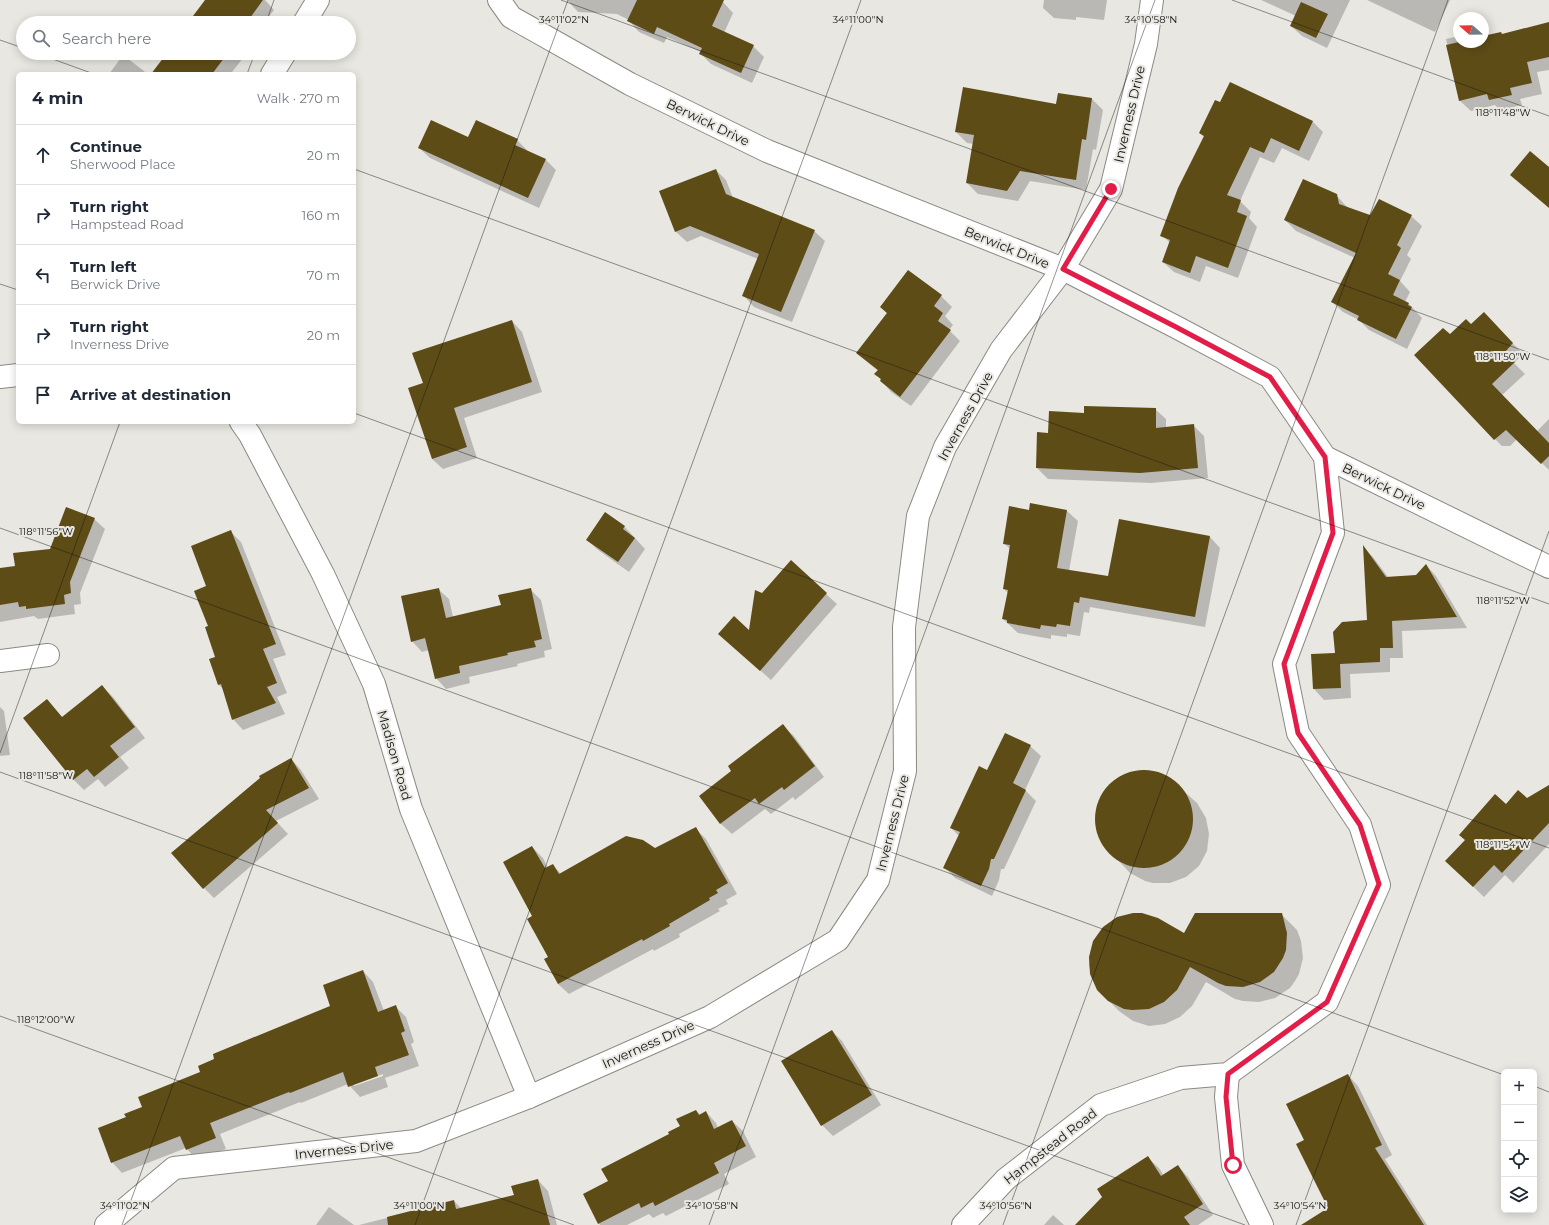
<!DOCTYPE html>
<html lang="en">
<head>
<meta charset="utf-8">
<style>
  :root { --surface:#fff; --page:#f6f6f7; --text:#1f2937; --muted:#747a83; --line:#e0e1e3 }
  body { margin:0; font-family:Montserrat,sans-serif; background:var(--page); color:var(--text) }
  .controls { position:absolute; right:12px; bottom:12px; display:grid; overflow:hidden; border-radius:6px; box-shadow:0 2px 10px #0003 }
  .controls button { width:36px; height:36px; display:grid; place-items:center; padding:0; border:0; border-bottom:1px solid var(--line); background:var(--surface); color:var(--text); font:20px sans-serif }
  .compass { position:absolute; left:1453px; top:12px; width:36px; height:36px; border-radius:50%; background:var(--surface); box-shadow:0 2px 10px #0003; rotate:290deg }
  .stop { position:absolute; width:12px; height:12px; margin:-9px; border:3px solid #e11d48; border-radius:50%; background:#fff }
  .stop.end { background:#e11d48; border-color:#fff; box-shadow:0 1px 4px #0008 }
  .list { margin:0; padding:0; list-style:none }
  h2 { display:flex; justify-content:space-between; align-items:center; height:52px; margin:0; padding:0 16px; font-size:17px }
  h2 small { font-size:13px; font-weight:400; color:var(--muted) }
  .list li { display:grid; grid-template-columns:26px 1fr auto; gap:12px; align-items:center; box-sizing:border-box; height:60px; padding:0 16px; border-top:1px solid var(--line) }
  .list b { display:block; font-size:15px; white-space:nowrap }
  .list p { margin:0; font-size:13px; white-space:nowrap; color:var(--muted) }
  .list em { font-size:13px; font-style:normal; color:var(--muted) }
  .icon { flex:none; width:22px; height:22px; fill:none; stroke:currentColor; stroke-width:2; stroke-linecap:round; stroke-linejoin:round }
  .map { position:relative; flex:none; width:1549px; height:1225px; overflow:hidden }
  .search { position:absolute; background:var(--surface); box-shadow:0 2px 10px #0003; left:16px; top:16px; width:340px; height:44px; display:flex; align-items:center; gap:10px; box-sizing:border-box; padding:0 14px; border-radius:22px; color:var(--muted); font-size:15px }
  .panel { position:absolute; background:var(--surface); box-shadow:0 2px 10px #0003; left:16px; top:72px; width:340px; height:352px; border-radius:6px }
  .map>svg:first-child { display:block }
  .shadow { fill:#0003; fill-rule:evenodd }
  .building { fill:#5e4c17 }
  .lines { fill:none; stroke-linecap:round; stroke-linejoin:round }
  .minor-casing { stroke:#8b8984; stroke-width:24 }
  .minor { stroke:#fff; stroke-width:22 }
  .route { stroke:#e11d48; stroke-width:5 }
  .ticks { fill:none; stroke:#141412; stroke-width:1; stroke-opacity:0.45 }
  .labels { text-anchor:middle; stroke-width:4; stroke-linejoin:round; paint-order:stroke }
  .street-label { font-size:13px; fill:#141412; stroke:#e9e7e1 }
  .ticks-label { font-size:10px; text-anchor:middle; fill:#141412; stroke:#e9e7e1; stroke-width:4; stroke-linejoin:round; paint-order:stroke }
</style>
</head>
<body>
<div class="map">
<svg width="1549" height="1225" viewBox="0 0 1549 1225">
  <rect width="100%" height="100%" fill="#e9e7e1"/>
  <g class="shadow">
    <path d="M207,0H265L274,10L264,23H192Z"/>
    <path d="M567,0H718L723,2L733,13L724,33L753,46L764,57L752,83L711,64L700,53L701,52L667,37L664,43L639,32L629,21V20L617,14L578,12Z"/>
    <path d="M1044,0H1107L1104,20L1076,17V20L1054,18L1043,8Z"/>
    <path d="M1261,0H1350L1327,48L1302,36L1291,26L1296,16Z"/>
    <path d="M1367,0H1450L1435,32Z"/>
    <path d="M1549,24V70L1537,72L1542,94L1520,99L1522,105L1500,110L1495,105L1471,111L1460,101L1446,39L1459,36V42H1483V37L1503,35Z"/>
    <path d="M168,53H247L232,72L234,74H152Z"/>
    <path d="M123,55L144,71L146,74H109Z"/>
    <path d="M1058,94L1092,99L1103,110L1096,150L1093,149L1086,190L1030,181L1018,201L978,194L967,183L974,144L967,143L956,132L1056,105Z"/>
    <path d="M1312,121L1323,132L1309,161L1282,148L1274,163L1260,157L1240,201L1251,212L1249,218L1257,227L1238,278L1206,266L1200,282L1174,272L1163,262L1170,243L1162,235L1204,137L1200,133Z"/>
    <path d="M469,139L517,140L527,150V151L546,160L556,170L539,208L430,158L419,148Z"/>
    <path d="M716,170L726,180L733,198L814,231L825,241L792,322L754,307L744,296L758,259L701,236L687,242L676,232L660,192Z"/>
    <path d="M1336,195L1348,208L1371,217L1411,216L1422,226L1407,255L1411,259L1400,281L1410,292L1405,302L1409,304L1422,318L1407,349L1369,330L1359,320L1343,312L1332,302L1355,258L1296,231L1285,220Z"/>
    <path d="M908,271L941,296L952,307L945,316L953,325L949,330L960,341L911,406L891,392L876,374L878,371L857,353L887,313L881,307Z"/>
    <path d="M512,321L522,332L542,392L464,418L477,458L443,469L432,459L424,384Z"/>
    <path d="M1494,324L1523,354L1514,363L1525,374L1502,395L1537,431L1549,419V470L1517,439L1510,446H1502L1491,435L1450,336L1471,325Z"/>
    <path d="M1155,409L1166,419V428L1193,425L1204,436L1208,478L1151,483L1048,479L1037,468L1038,434H1049L1085,414Z"/>
    <path d="M1031,504L1067,511L1078,521L1069,571L1109,578L1210,537L1220,548L1205,627L1090,607L1089,613L1084,612L1080,636L1067,634V637L1051,635V639L1018,633L1003,619L1008,593L1004,589L1010,549L1004,543L1030,511Z"/>
    <path d="M94,519L105,529L80,593L81,604L74,605L75,614L38,619L34,616L0,622V569L16,567L51,550Z"/>
    <path d="M624,526L645,549L629,572L598,550L587,540Z"/>
    <path d="M230,531L241,542L286,655L273,659L287,693L277,697L285,714L243,730L233,719L223,689L219,685L216,658L209,626L208,586Z"/>
    <path d="M1364,548L1373,557L1388,577L1417,576L1426,565L1436,576L1467,628L1402,631L1403,658H1390V672L1350,674L1351,698L1324,700L1314,689L1312,655L1336,654L1369,621Z"/>
    <path d="M791,562L837,604L771,680L720,634L749,632Z"/>
    <path d="M438,589L449,599L453,617L502,606L530,589L541,600L552,649L544,651L545,657L517,664L518,666L469,677L470,683L446,689L436,678L429,650L422,652L412,641Z"/>
    <path d="M102,686L113,697L145,738L120,757L129,768L105,787L98,779L84,790L73,779L47,701L63,718Z"/>
    <path d="M0,707L4,711L10,755L0,756Z"/>
    <path d="M783,726L794,736L824,777L795,800L793,797L771,814L765,809L732,834L721,824L700,796L732,771Z"/>
    <path d="M1030,746L1041,756L1025,790L1036,801L1004,869H1001L999,880L992,896L955,878L945,868L959,836L951,828L988,771Z"/>
    <path d="M291,759L301,770L319,799L276,821L288,834L214,898L204,888Z"/>
    <path d="M1143,770L1160,773L1168,777L1197,803L1206,818L1209,834L1207,851L1199,866L1186,877L1170,883H1153L1145,881L1130,873L1103,844L1097,829V812L1099,803L1106,789L1119,777L1127,774Z"/>
    <path d="M1549,791V844L1513,883L1505,875L1484,897L1457,871L1466,840L1506,805Z"/>
    <path d="M696,829L706,839L737,894L726,900L728,904L718,909L720,911L679,934L680,937L654,951L653,949L569,994L558,984L533,917L532,847L543,858L548,868L553,865L561,874L655,849Z"/>
    <path d="M1281,914L1297,930L1301,941L1303,958L1299,974L1295,981L1290,988L1275,998L1259,1002L1243,1001L1235,999L1206,982L1192,1006L1180,1017L1165,1024L1149,1026L1133,1021L1119,1011L1103,995L1091,974L1089,965L1091,949L1184,935Z"/>
    <path d="M363,971L373,982L384,1011L395,1006L406,1017L414,1042L411,1044L419,1066L385,1078L388,1087L360,1097L348,1084L301,1103L300,1102L220,1134L226,1149L197,1160L186,1148L122,1173L112,1162L127,1118L202,1073L332,1006ZM383,1074V1076L354,1086V1084Z"/>
    <path d="M832,1031L842,1041L881,1105L833,1136L822,1125L782,1062Z"/>
    <path d="M1348,1075L1358,1086L1392,1155L1385,1159L1427,1225H1333L1329,1208L1305,1141Z"/>
    <path d="M696,1111L701,1115L706,1112L716,1123L718,1128L732,1121L743,1131L756,1157L724,1174L729,1184L666,1216L663,1213L653,1218L649,1214L627,1225H600L584,1194L609,1181L681,1126Z"/>
    <path d="M1148,1158L1159,1168L1164,1176L1178,1166L1188,1177L1213,1215L1198,1225H1077Z"/>
    <path d="M538,1180L548,1191L557,1225H359L454,1201L462,1209L515,1195Z"/>
    <path d="M329,1207L354,1225H316Z"/>
    <path d="M1053,1215L1064,1225H1044Z"/>
  </g>
  <g class="building">
    <path d="M205,0H263L247,22L249,23H190L195,17L193,16Z"/>
    <path d="M637,0H724L712,26L754,45L741,73L699,54L702,48L657,27L654,34L627,21Z"/>
    <path d="M1301,2L1328,14L1316,38L1290,26Z"/>
    <path d="M1549,22V57L1527,62L1532,83L1510,88L1512,95L1489,100L1487,94L1459,101L1446,45L1459,42H1483V36L1501,32L1502,34Z"/>
    <path d="M167,53H228L212,74H151Z"/>
    <path d="M1230,82L1313,121L1299,151L1271,138L1264,153L1250,147L1227,195L1241,200L1237,212L1247,216L1228,268L1196,256L1190,273L1162,262L1170,240L1160,236L1178,188L1204,136L1199,133L1215,100L1220,102Z"/>
    <path d="M963,87L1056,104L1058,93L1092,98L1086,140L1082,139L1076,180L1020,171L1007,191L966,183L974,135L955,132Z"/>
    <path d="M431,120L468,137L476,120L518,139L515,145L546,159L528,198L418,148Z"/>
    <path d="M1530,151L1549,167V208L1510,175Z"/>
    <path d="M716,169L726,194L815,230L781,312L742,296L759,254L690,226L675,232L659,191Z"/>
    <path d="M1303,179L1337,194L1339,204L1370,215L1379,199L1412,215L1397,245L1401,248L1388,274L1400,280L1393,295L1409,303L1408,305L1412,307L1396,339L1357,320L1359,316L1331,302L1356,253L1284,220Z"/>
    <path d="M908,270L942,295L934,306L943,313L938,321L951,330L900,397L880,381L881,379L874,374L878,370L856,353L887,313L880,307Z"/>
    <path d="M1484,312L1513,343L1505,352L1515,362L1492,384L1549,443V456L1541,464L1506,430L1494,440L1414,355L1443,328L1450,334L1466,319L1471,324Z"/>
    <path d="M512,320L532,382L454,408L467,447L432,459L408,388L423,383L412,353Z"/>
    <path d="M1084,406L1156,408V428L1194,424L1198,468L1140,473L1036,468L1037,432L1048,433L1049,411L1084,413Z"/>
    <path d="M1030,503L1067,510L1057,568L1108,576L1119,519L1210,536L1195,617L1080,597L1079,603L1074,602L1070,626L1057,624L1056,627L1041,625L1040,629L1007,623V620L1002,619L1008,590L1003,589L1010,545L1003,544L1009,506L1029,510Z"/>
    <path d="M66,507L95,518L70,582L71,593L64,595L65,604L26,609V606L19,607L18,602L0,605V568L15,566L13,553L50,549Z"/>
    <path d="M605,512L625,526L623,529L635,538L618,562L586,540Z"/>
    <path d="M231,530L276,644L263,649L277,683L267,687L276,703L232,720L221,684L218,685L209,659L215,657L205,627L208,626L194,591L206,586L191,546Z"/>
    <path d="M1363,545L1386,577L1416,575L1426,564L1457,617L1392,621L1393,648H1380V662L1340,664L1341,688L1313,689L1311,654L1335,653L1333,632L1342,622L1367,620Z"/>
    <path d="M791,560L827,593L760,671L718,634L734,616L749,630L755,590L762,593Z"/>
    <path d="M439,588L446,618L501,605L498,595L531,588L542,639L534,641L536,647L507,653L508,655L459,666L460,673L435,679L425,638L411,642L401,596Z"/>
    <path d="M102,685L135,727L110,746L119,757L94,777L87,769L73,780L23,718L47,699L62,717Z"/>
    <path d="M783,724L815,766L784,790L782,787L759,804L755,798L720,824L699,796L731,771L728,766Z"/>
    <path d="M1005,733L1031,745L1013,783L1026,790L994,859H991L989,869L981,886L943,868L960,832L950,828L979,766L987,770Z"/>
    <path d="M291,758L309,788L266,810L278,823L203,889L171,853L260,778L259,776Z"/>
    <circle cx="1144" cy="819" r="49"/>
    <path d="M1549,785V823L1502,873L1494,865L1473,887L1445,861L1465,840L1459,835L1495,794L1506,804L1518,790L1527,798Z"/>
    <path d="M696,827L728,883L716,890L718,893L709,898L710,900L669,924L670,926L643,941L642,939L558,984L544,959L548,957L527,919L532,916L503,862L532,846L545,868L553,864L559,874L626,836L643,840L655,848Z"/>
    <path d="M1133,913H1142L1158,918L1184,933L1195,913H1282L1287,933L1286,950L1283,958L1274,972L1260,982L1243,987L1226,986L1218,983L1190,967L1177,990L1164,1002L1149,1009L1132,1010L1124,1009L1108,1001L1097,990L1090,974L1089,957L1093,941L1103,927L1117,917Z"/>
    <path d="M363,970L378,1012L396,1005L405,1031L401,1033L409,1055L375,1067L378,1076L348,1087L343,1072L290,1093L289,1092L210,1123L216,1138L186,1150L180,1136L111,1163L98,1128L126,1117L124,1114L142,1107L138,1097L200,1072L198,1066L214,1059L213,1054L330,1006L323,985Z"/>
    <path d="M832,1030L872,1095L821,1126L781,1061Z"/>
    <path d="M1348,1074L1382,1145L1375,1148L1424,1225H1301L1328,1208L1296,1144L1304,1140L1286,1104Z"/>
    <path d="M696,1110L699,1115L706,1111L714,1129L732,1120L746,1146L714,1163L719,1173L655,1206L653,1202L641,1208L639,1203L598,1224L583,1194L608,1181L601,1169L669,1134L668,1132L680,1126L676,1119Z"/>
    <path d="M1148,1156L1161,1176L1178,1165L1203,1204L1184,1217L1190,1225H1075L1102,1197L1097,1189Z"/>
    <path d="M538,1179L550,1225H388L387,1217L454,1200L456,1209L514,1195L511,1186Z"/>
  </g>
  <g class="lines">
    <defs>
      <g id="minor">
        <path d="M499,0L511,17L630,84L767,151L1063,269L1176,327L1270,377L1325,457L1549,567"/>
        <path d="M304,23L318,0"/>
        <path d="M272,74L285,53"/>
        <path d="M0,377L18,375"/>
        <path d="M241,422L250,435L323,574L374,684L411,809L529,1097"/>
        <path d="M0,661L48,655"/>
        <path d="M1228,1074L1226,1097L1233,1165L1262,1225"/>
        <path d="M106,1225L174,1168L416,1141L529,1097L710,1017L838,940L878,880L905,771L904,627L918,516L945,447L1001,350L1063,269L1111,189L1146,44L1152,0"/>
        <path d="M963,1225L1006,1179L1101,1105L1181,1078L1228,1074L1327,1002L1379,885L1360,825L1298,733L1284,664L1333,533L1325,457"/>
      </g>
    </defs>
    <use href="#minor" class="minor-casing"/>
    <use href="#minor" class="minor"/>
  </g>
  <g class="lines">
    <path class="route" d="M1111,189L1063,269L1176,327L1270,377L1325,457L1333,533L1284,664L1298,733L1360,825L1379,884L1327,1002L1228,1074L1226,1097L1233,1165"/>
  </g>
  <path class="ticks" d="M561,0L1549,360M1232,0L1549,116M266,23L274,0M0,40L23,48M36,53L94,74M247,74L255,53M354,169L1549,604M0,284L18,290M354,413L1549,848M0,528L1504,1075M0,753L120,422M0,772L1245,1225M0,1016L574,1225M1534,1086L1549,1092M122,1225L568,0M415,1225L861,0M709,1225L1155,0M1003,1225L1448,0M1296,1225L1549,531"/>
  <g class="labels">
    <g class="street-label">
      <text transform="translate(1129 114) rotate(-77)" y="5">Inverness Drive</text>
      <text transform="translate(708 122) rotate(26)" y="5">Berwick Drive</text>
      <text transform="translate(1007 247) rotate(22)" y="5">Berwick Drive</text>
      <text transform="translate(965 416) rotate(-61)" y="5">Inverness Drive</text>
      <text transform="translate(1384 486) rotate(26)" y="5">Berwick Drive</text>
      <text transform="translate(395 755) rotate(74)" y="5">Madison Road</text>
      <text transform="translate(892 823) rotate(-76)" y="5">Inverness Drive</text>
      <text transform="translate(648 1044) rotate(-24)" y="5">Inverness Drive</text>
      <text transform="translate(1050 1146) rotate(-38)" y="5">Hampstead Road</text>
      <text transform="translate(344 1149) rotate(-6)" y="5">Inverness Drive</text>
    </g>
  </g>
  <g class="ticks-label">
    <text x="564" y="23">34°11'02"N</text>
    <text x="858" y="23">34°11'00"N</text>
    <text x="1151" y="23">34°10'58"N</text>
    <text x="1503" y="116">118°11'48"W</text>
    <text x="1503" y="360">118°11'50"W</text>
    <text x="46" y="535">118°11'56"W</text>
    <text x="1503" y="604">118°11'52"W</text>
    <text x="46" y="779">118°11'58"W</text>
    <text x="1503" y="848">118°11'54"W</text>
    <text x="46" y="1023">118°12'00"W</text>
    <text x="125" y="1209">34°11'02"N</text>
    <text x="419" y="1209">34°11'00"N</text>
    <text x="712" y="1209">34°10'58"N</text>
    <text x="1006" y="1209">34°10'56"N</text>
    <text x="1300" y="1209">34°10'54"N</text>
  </g>
</svg>
<div class="controls">
<button>+</button>
<button>−</button>
<button><svg class="icon" aria-label="locate" viewBox="0 0 24 24"><circle cx="12" cy="12" r="6"/><path d="M12 2v4M12 18v4M2 12h4M18 12h4"/></svg></button>
<button><svg class="icon" aria-label="layers" viewBox="0 0 24 24"><path d="M12 4l9 5-9 5-9-5zM3 14l9 5 9-5"/></svg></button>
</div>
<svg class="compass" viewBox="-18 -18 36 36"><path d="M0-13l5 13h-10z" fill="#e53935"/><path d="M0 13l5-13h-10z" fill="#747a83"/></svg>
<div class="stop" style="left:1233px;top:1165px"></div>
<div class="stop end" style="left:1111px;top:189px"></div>
<div class="search"><svg class="icon" aria-label="search" viewBox="0 0 24 24"><circle cx="10" cy="10" r="6"/><path d="M15 15l6 6"/></svg>Search here</div>
<section class="panel">
<h2>4 min<small>Walk · 270 m</small></h2>
<ul class="list">
<li><svg class="icon" aria-label="ahead" viewBox="0 0 24 24"><path d="M12 20V5M6 11l6-6 6 6"/></svg><div><b>Continue</b><p>Sherwood Place</p></div><em>20 m</em></li>
<li><svg class="icon" aria-label="right" viewBox="0 0 24 24"><path d="M7 20v-9h11M14 6l5 5-5 5"/></svg><div><b>Turn right</b><p>Hampstead Road</p></div><em>160 m</em></li>
<li><svg class="icon" aria-label="left" viewBox="0 0 24 24"><path d="M17 20v-9H6M10 6l-5 5 5 5"/></svg><div><b>Turn left</b><p>Berwick Drive</p></div><em>70 m</em></li>
<li><svg class="icon" aria-label="right" viewBox="0 0 24 24"><path d="M7 20v-9h11M14 6l5 5-5 5"/></svg><div><b>Turn right</b><p>Inverness Drive</p></div><em>20 m</em></li>
<li><svg class="icon" aria-label="arrive" viewBox="0 0 24 24"><path d="M6 21V4h12l-3 4 3 4H6"/></svg><div><b>Arrive at destination</b></div></li>
</ul>
</section>
</div>
</body>
</html>
